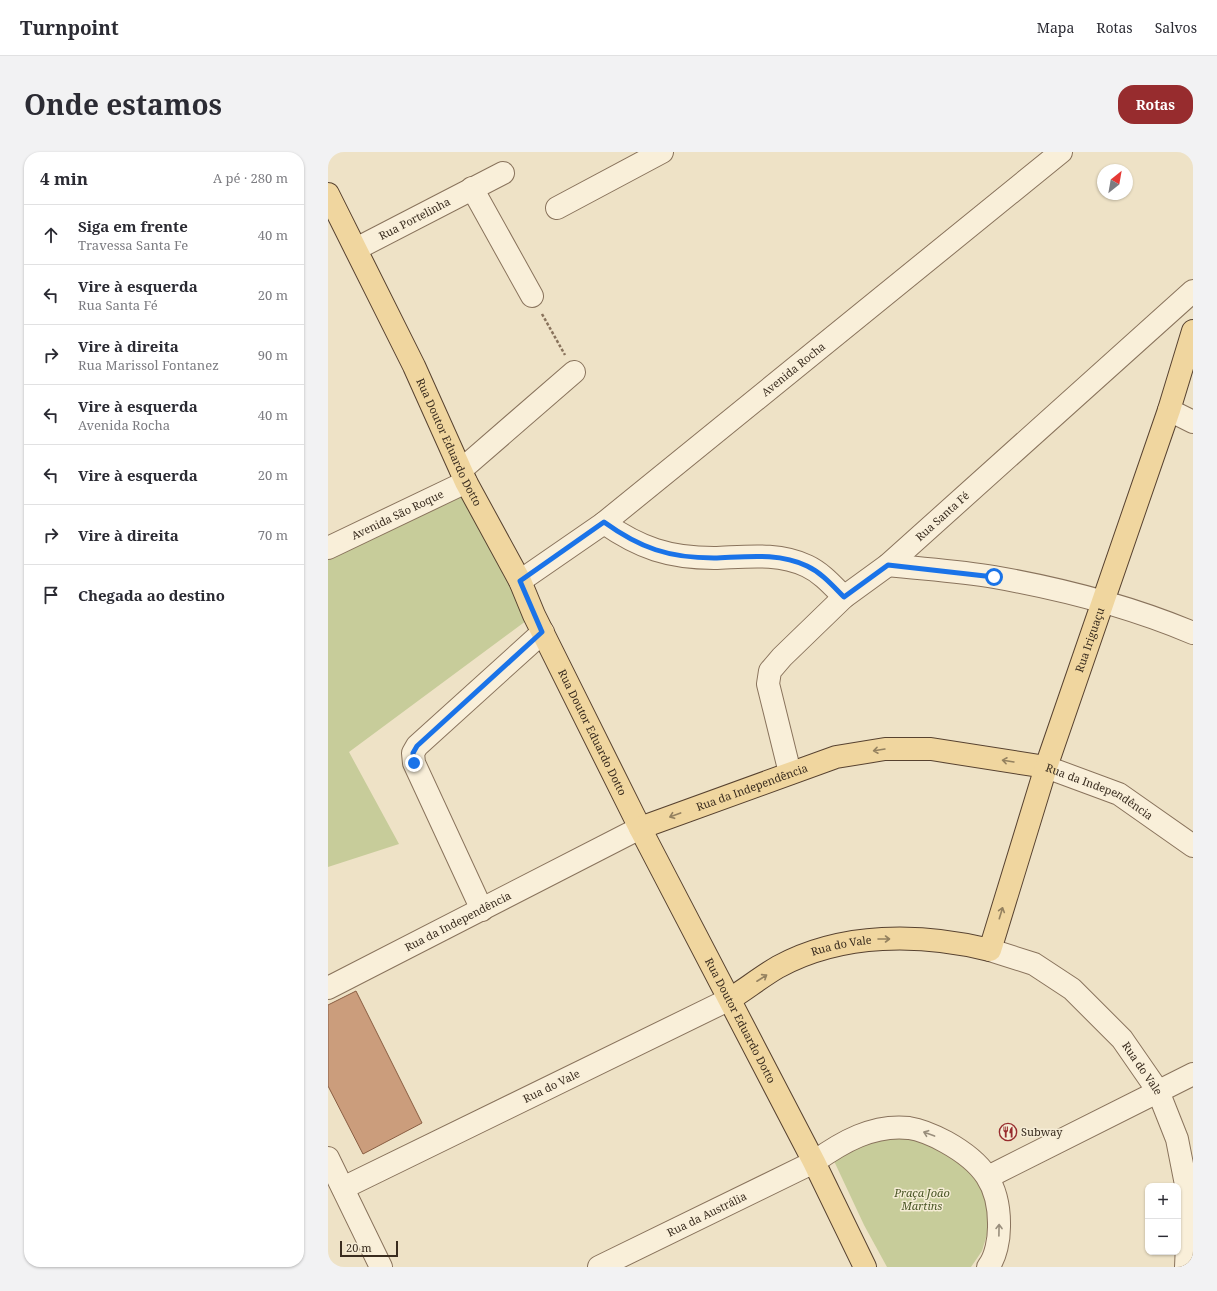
<!DOCTYPE html>
<html lang="pt">
<head>
<meta charset="utf-8">
<style>
  :root { --surface:#fff; --page:#f2f2f3; --text:#2b2b33; --muted:#7c7c81; --line:#e1e1e2; --accent:#972c2e }
  body { margin:0; font-family:"Noto Serif",serif; background:var(--page); color:var(--text) }
  .controls { position:absolute; right:12px; bottom:12px; display:grid; overflow:hidden; border-radius:8px; box-shadow:0 1px 3px #0004 }
  .controls button { width:36px; height:36px; display:grid; place-items:center; padding:0; border:0; border-bottom:1px solid var(--line); background:var(--surface); color:var(--text); font:20px sans-serif }
  .compass { position:absolute; left:769px; top:12px; width:36px; height:36px; border-radius:50%; background:var(--surface); box-shadow:0 1px 3px #0004; rotate:31deg }
  .scale { position:absolute; left:12px; bottom:10px; width:58px; box-sizing:border-box; padding-left:4px; border:2px solid #392c1f; border-top:0; font-size:11px; line-height:14px; white-space:nowrap; color:#392c1f; -webkit-text-stroke:3px #f5ecd5; paint-order:stroke }
  .stop { position:absolute; width:12px; height:12px; margin:-9px; border:3px solid #1a73e8; border-radius:50%; background:#fff }
  .stop.end { background:#1a73e8; border-color:#fff; box-shadow:0 1px 4px #0008 }
  .list { margin:0; padding:0; list-style:none }
  h2 { display:flex; justify-content:space-between; align-items:center; height:52px; margin:0; padding:0 16px; font-size:17px }
  h2 small { font-size:13px; font-weight:400; color:var(--muted) }
  .list li { display:grid; grid-template-columns:26px 1fr auto; gap:12px; align-items:center; box-sizing:border-box; height:60px; padding:0 16px; border-top:1px solid var(--line) }
  .list b { display:block; font-size:15px; white-space:nowrap }
  .list p { margin:0; font-size:13px; white-space:nowrap; color:var(--muted) }
  .list em { font-size:13px; font-style:normal; color:var(--muted) }
  .icon { flex:none; width:22px; height:22px; fill:none; stroke:currentColor; stroke-width:2; stroke-linecap:round; stroke-linejoin:round }
  .map { position:relative; flex:none; width:865px; height:1115px; overflow:hidden; border-radius:16px }
  header { display:flex; align-items:center; gap:24px; box-sizing:border-box; height:56px; padding:0 20px; background:var(--surface); border-bottom:1px solid var(--line) }
  header strong { font-size:19px }
  nav { display:flex; gap:22px; margin-inline-start:auto; font-size:14px }
  .intro { display:flex; align-items:center; justify-content:space-between; box-sizing:border-box; height:96px; padding:0 24px }
  h1 { margin:0; font-size:28px }
  .button { padding:10px 18px; border-radius:16px; background:var(--accent); color:#fff; font-size:14px; font-weight:700 }
  main { display:flex; gap:24px; padding:0 24px }
  aside { flex:1; background:var(--surface); border-radius:16px; box-shadow:0 1px 3px #0004 }
  .map>svg:first-child { display:block }
  .green { fill:#c7cc9a }
  .building { fill:#cb9d7c; stroke:#885d42 }
  .lines { fill:none; stroke-linecap:round; stroke-linejoin:round }
  .minor-casing { stroke:#89735c; stroke-width:24 }
  .major-casing { stroke:#574230; stroke-width:24 }
  .path { stroke:#89735c; stroke-width:2.5; stroke-dasharray:3 2; stroke-linecap:butt }
  .minor { stroke:#f9efd9; stroke-width:22 }
  .major { stroke:#f0d69f; stroke-width:22 }
  .oneway { stroke:#94815f }
  .oneway2 { stroke:#998e7c }
  .route { stroke:#1a73e8; stroke-width:5 }
  .labels { text-anchor:middle; stroke-width:3; stroke-linejoin:round; paint-order:stroke }
  .street-label { font-size:11px; fill:#392c1f; stroke:#f5ecd5 }
  .poi-label { font-size:11px; fill:#392c1f; stroke:#f5ecd5; text-anchor:start }
  .park-label { font-size:11px; font-style:italic; fill:#4a5626; stroke:#f5ecd5 }
</style>
</head>
<body>
<header>
<strong>Turnpoint</strong>
<nav><a>Mapa</a><a>Rotas</a><a>Salvos</a></nav>
</header>
<div class="intro"><h1>Onde estamos</h1><a class="button">Rotas</a></div>
<main>
<aside>
<h2>4 min<small>A pé · 280 m</small></h2>
<ul class="list">
<li><svg class="icon" aria-label="ahead" viewBox="0 0 24 24"><path d="M12 20V5M6 11l6-6 6 6"/></svg><div><b>Siga em frente</b><p>Travessa Santa Fe</p></div><em>40 m</em></li>
<li><svg class="icon" aria-label="left" viewBox="0 0 24 24"><path d="M17 20v-9H6M10 6l-5 5 5 5"/></svg><div><b>Vire à esquerda</b><p>Rua Santa Fé</p></div><em>20 m</em></li>
<li><svg class="icon" aria-label="right" viewBox="0 0 24 24"><path d="M7 20v-9h11M14 6l5 5-5 5"/></svg><div><b>Vire à direita</b><p>Rua Marissol Fontanez</p></div><em>90 m</em></li>
<li><svg class="icon" aria-label="left" viewBox="0 0 24 24"><path d="M17 20v-9H6M10 6l-5 5 5 5"/></svg><div><b>Vire à esquerda</b><p>Avenida Rocha</p></div><em>40 m</em></li>
<li><svg class="icon" aria-label="left" viewBox="0 0 24 24"><path d="M17 20v-9H6M10 6l-5 5 5 5"/></svg><div><b>Vire à esquerda</b></div><em>20 m</em></li>
<li><svg class="icon" aria-label="right" viewBox="0 0 24 24"><path d="M7 20v-9h11M14 6l5 5-5 5"/></svg><div><b>Vire à direita</b></div><em>70 m</em></li>
<li><svg class="icon" aria-label="arrive" viewBox="0 0 24 24"><path d="M6 21V4h12l-3 4 3 4H6"/></svg><div><b>Chegada ao destino</b></div></li>
</ul>
</aside>
<div class="map">
<svg width="865" height="1115" viewBox="0 0 865 1115">
  <rect width="100%" height="100%" fill="#eee2c6"/>
  <g class="green">
    <path d="M141,335L206,463L21,600L71,692L0,715V405Z"/>
    <path d="M555,973L629,991L660,1046L661,1076L654,1099L643,1115H559L536,1073L506,1009Z"/>
  </g>
  <path class="building" d="M28,839L94,971L35,1002L0,934V853Z"/>
  <g class="lines">
    <defs>
      <g id="minor">
        <path d="M144,36L204,144"/>
        <path d="M229,56L334,0"/>
        <path id="s1" d="M28,97L175,21"/>
        <path d="M841,258L865,270"/>
        <path d="M133,318L246,220"/>
        <path d="M276,371C312,396 341,406 386,406C417,405 450,400 479,414C494,421 505,434 516,445"/>
        <path id="s2" d="M0,396L138,330"/>
        <path d="M560,413C595,417 631,419 666,425C734,437 801,454 865,481"/>
        <path id="s3" d="M192,429L276,371L733,0"/>
        <path id="s4" d="M718,615L791,642L865,694"/>
        <path id="s5" d="M462,621L440,532L442,519L454,505L516,445L560,413L865,139"/>
        <path d="M154,758L86,611L85,601L89,594L215,480"/>
        <path id="s6" d="M662,798L706,812L744,837L794,887L830,939L849,987L861,1048L858,1115"/>
        <path id="s7" d="M0,836L312,676"/>
        <path d="M0,1006L53,1115"/>
        <path d="M660,1025L865,922"/>
        <path id="s8" d="M15,1036L402,847"/>
        <path id="s9" d="M271,1115L486,1010C514,990 545,972 581,976C594,978 607,984 618,990C654,1010 672,1032 671,1075C671,1087 668,1105 660,1115"/>
      </g>
      <g id="major">
        <path id="s10" d="M0,42L86,214L138,330L192,429L206,463L312,676L486,1010L537,1115"/>
        <path id="s11" d="M312,676L508,605L557,597H603L718,615"/>
        <path id="s12" d="M402,847C418,837 433,825 450,815C514,780 593,781 662,798L718,615L841,258L865,179"/>
      </g>
    </defs>
    <use href="#minor" class="minor-casing"/>
    <use href="#major" class="major-casing"/>
    <path class="path" d="M214,162L237,203"/>
    <use href="#minor" class="minor"/>
    <use href="#major" class="major"/>
  </g>
  <defs><path id="oneway-shaft" d="M-6 0H5M1.5-3L5.5 0L1.5 3" fill="none" stroke-width="1.6" stroke-linecap="round" stroke-linejoin="round"/></defs>
  <g class="oneway">
    <use href="#oneway-shaft" transform="translate(551 598) rotate(171)"/>
    <use href="#oneway-shaft" transform="translate(680 609) rotate(-171)"/>
    <use href="#oneway-shaft" transform="translate(347 663) rotate(160)"/>
    <use href="#oneway-shaft" transform="translate(673 761) rotate(-73)"/>
    <use href="#oneway-shaft" transform="translate(556 787)"/>
    <use href="#oneway-shaft" transform="translate(434 826) rotate(-33)"/>
  </g>
  <g class="oneway2">
    <use href="#oneway-shaft" transform="translate(601 982) rotate(-160)"/>
    <use href="#oneway-shaft" transform="translate(671 1078) rotate(-89)"/>
  </g>
  <g class="lines">
    <path class="route" d="M86,611L85,601L89,594L214,480L192,429L276,370C312,396 341,406 386,406C417,405 450,400 479,414C494,421 505,434 516,445L560,413L666,425"/>
  </g>
  <defs>
    <symbol id="restaurant-ring" viewBox="-11 -11 22 22"><circle r="9.5" fill="#f5ecd5" stroke="#972c2e" stroke-width="1.5"/><path d="M-5-6h1v4h1v-4h1v4h1v-4h1v5L-1.5 .5V6h-2V.5L-5-1ZM5-6V6H3V1.5H1.5Q1.5-4 5-6Z" fill="#972c2e"/></symbol>
  </defs>
  <g fill-rule="evenodd">
    <use href="#restaurant-ring" x="670" y="970" width="20" height="20"/>
  </g>
  <g class="labels">
    <g class="street-label">
      <text dy="4" stroke="none"><textPath href="#s1" startOffset="66">Rua Portelinha</textPath></text>
      <text dy="4" stroke="none"><textPath href="#s3" startOffset="346">Avenida Rocha</textPath></text>
      <text dy="4" stroke="none"><textPath href="#s10" startOffset="276">Rua Doutor Eduardo Dotto</textPath></text>
      <text dy="4" stroke="none"><textPath href="#s2" startOffset="77">Avenida São Roque</textPath></text>
      <text dy="4" stroke="none"><textPath href="#s5" startOffset="337">Rua Santa Fé</textPath></text>
      <text dy="4" stroke="none"><textPath href="#s12" startOffset="601">Rua Iriguaçu</textPath></text>
      <text dy="4" stroke="none"><textPath href="#s10" startOffset="600">Rua Doutor Eduardo Dotto</textPath></text>
      <text dy="4" stroke="none"><textPath href="#s11" startOffset="119">Rua da Independência</textPath></text>
      <text dy="4" stroke="none"><textPath href="#s4" startOffset="59">Rua da Independência</textPath></text>
      <text dy="4" stroke="none"><textPath href="#s7" startOffset="146">Rua da Independência</textPath></text>
      <text dy="4" stroke="none"><textPath href="#s12" startOffset="125">Rua do Vale</textPath></text>
      <text dy="4" stroke="none"><textPath href="#s10" startOffset="924">Rua Doutor Eduardo Dotto</textPath></text>
      <text dy="4" stroke="none"><textPath href="#s6" startOffset="198">Rua do Vale</textPath></text>
      <text dy="4" stroke="none"><textPath href="#s8" startOffset="232">Rua do Vale</textPath></text>
      <text dy="4" stroke="none"><textPath href="#s9" startOffset="120">Rua da Austrália</textPath></text>
    </g>
    <g class="poi-label">
      <text x="693" y="984">Subway</text>
    </g>
    <g class="park-label">
      <text x="594" y="1045">Praça João<tspan x="594" dy="13">Martins</tspan></text>
    </g>
  </g>
</svg>
<div class="controls">
<button>+</button>
<button>−</button>
</div>
<svg class="compass" viewBox="-18 -18 36 36"><path d="M0-13l5 13h-10z" fill="#e53935"/><path d="M0 13l5-13h-10z" fill="#7c7c81"/></svg>
<div class="scale">20 m</div>
<div class="stop" style="left:666px;top:425px"></div>
<div class="stop end" style="left:86px;top:611px"></div>
</div>
</main>
</body>
</html>
